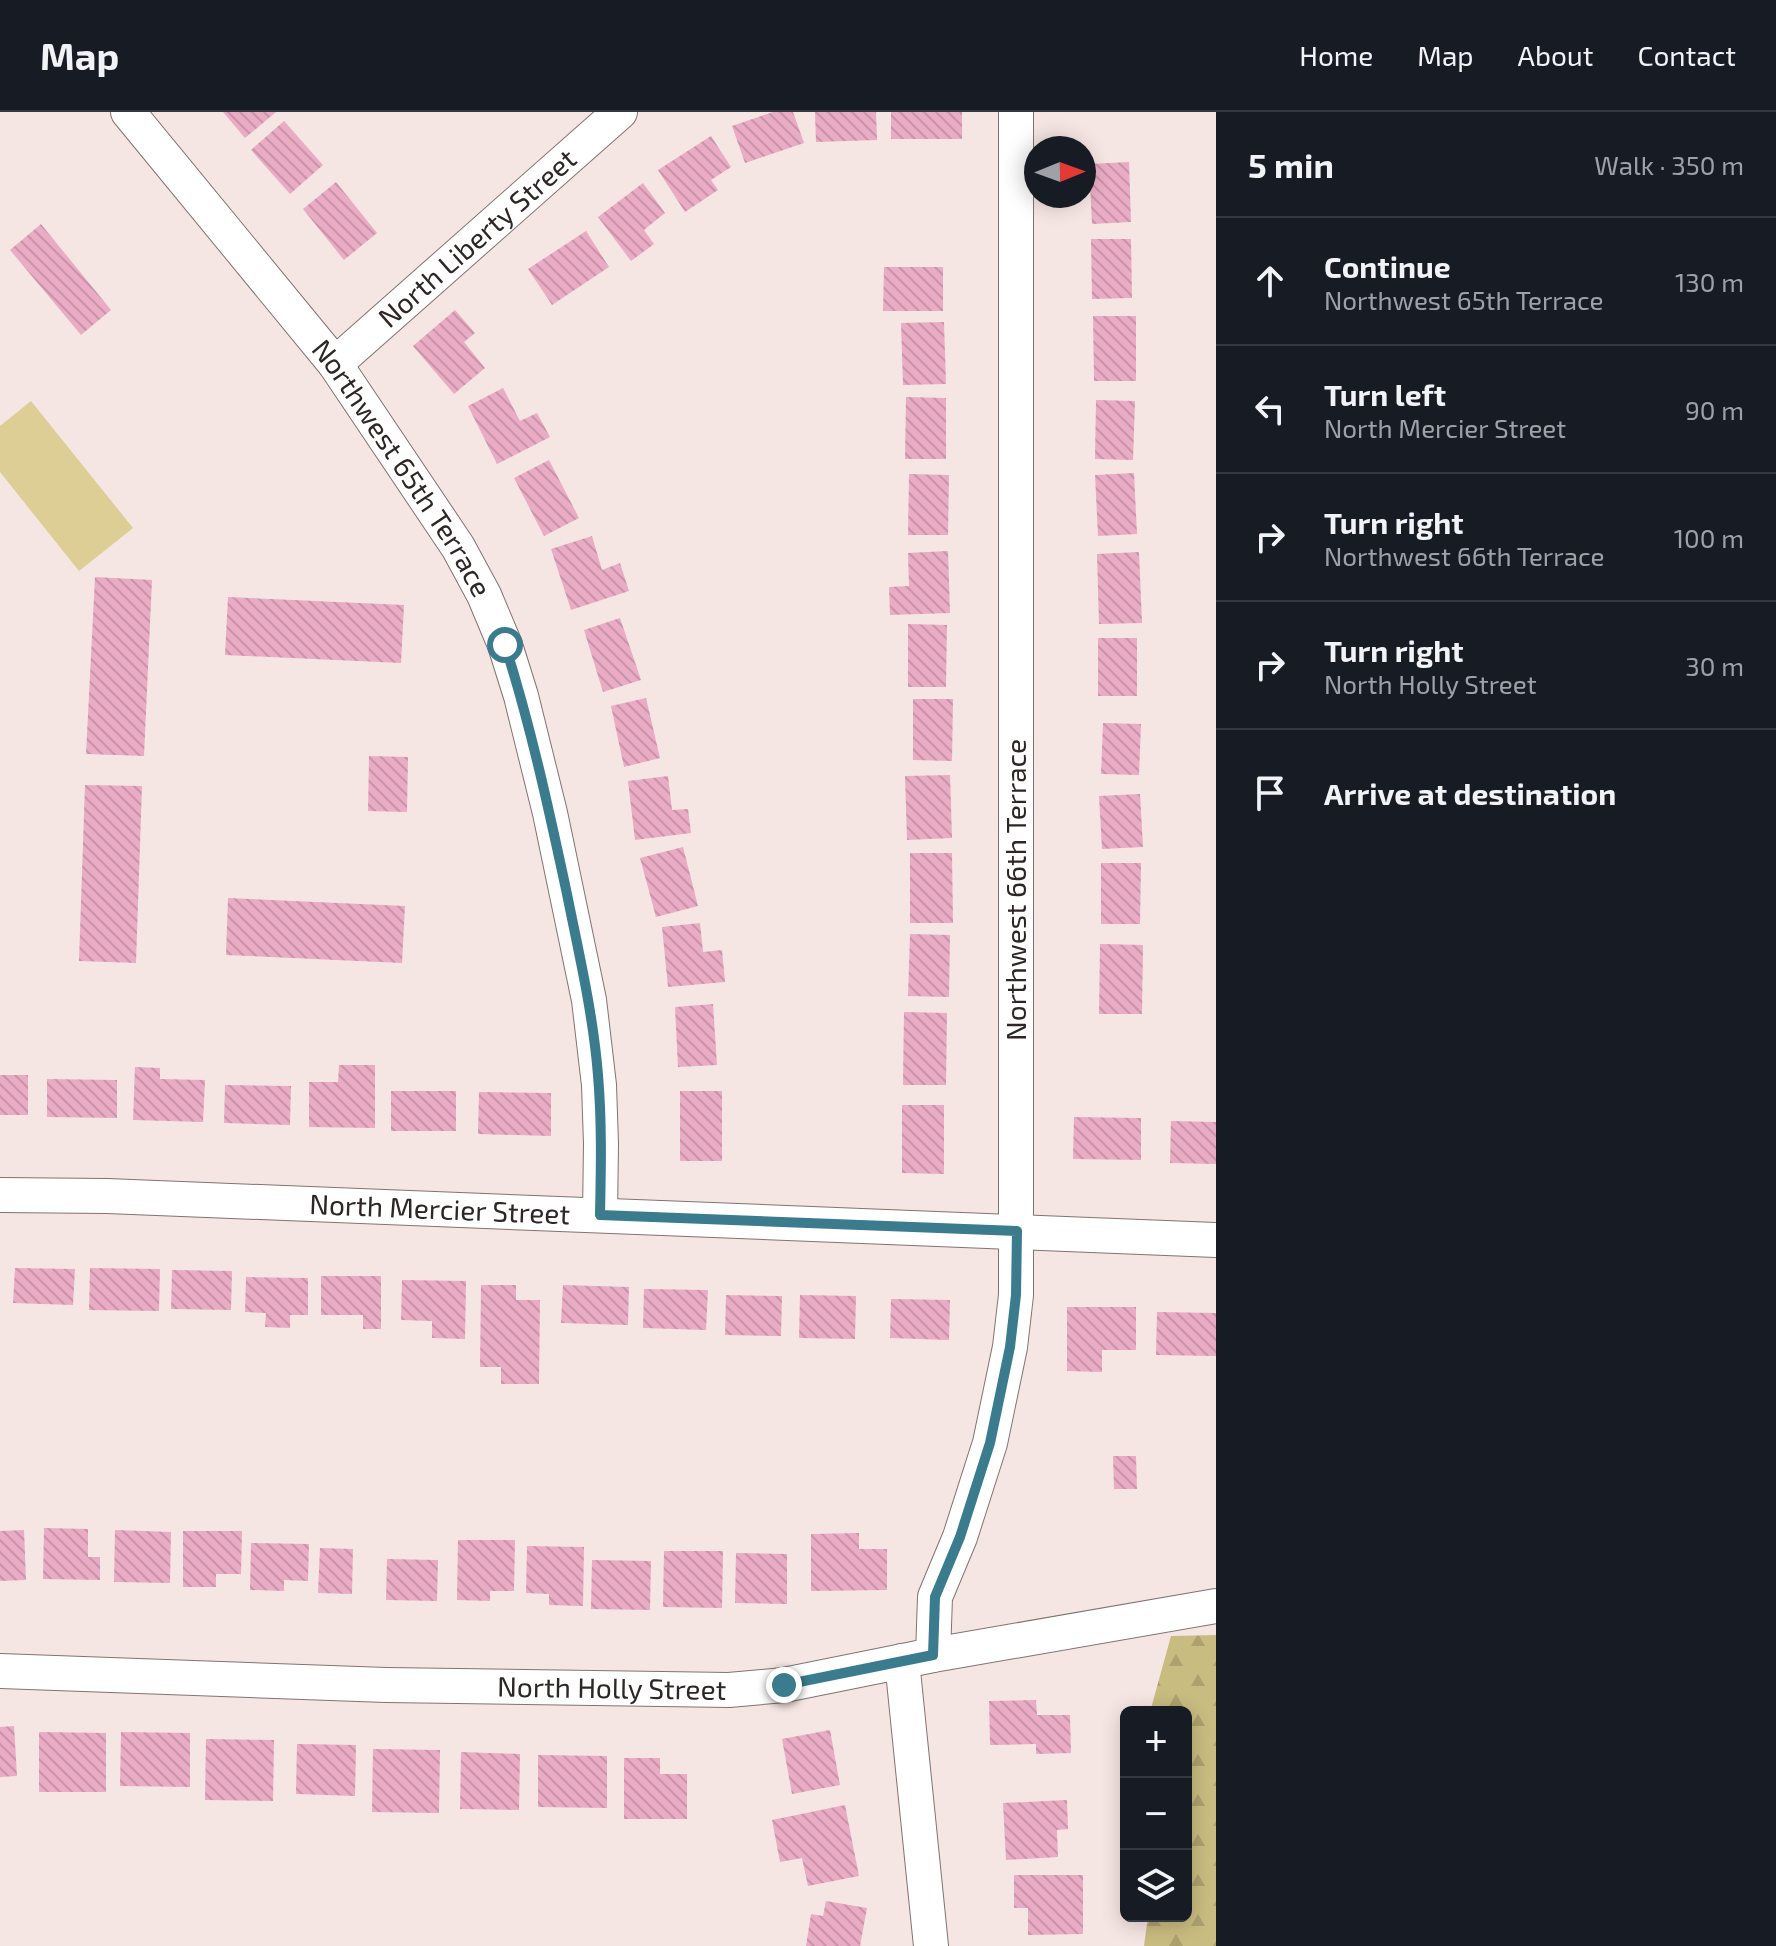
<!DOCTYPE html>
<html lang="en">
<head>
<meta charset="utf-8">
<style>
  :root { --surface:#171b24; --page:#20242c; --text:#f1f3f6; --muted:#9ea1a6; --line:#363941 }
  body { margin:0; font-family:"Exo 2",sans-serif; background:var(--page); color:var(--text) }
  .controls { position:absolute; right:24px; bottom:24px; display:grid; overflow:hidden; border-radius:12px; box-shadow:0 4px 20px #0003 }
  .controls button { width:72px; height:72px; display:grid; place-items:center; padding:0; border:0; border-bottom:2px solid var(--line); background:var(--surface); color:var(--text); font:40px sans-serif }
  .compass { position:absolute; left:1024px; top:24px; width:72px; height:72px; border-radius:50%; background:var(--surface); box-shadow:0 4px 20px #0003; rotate:89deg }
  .stop { position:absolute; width:24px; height:24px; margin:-18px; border:6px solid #3a7c8d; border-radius:50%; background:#fff }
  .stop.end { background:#3a7c8d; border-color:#fff; box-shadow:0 2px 8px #0008 }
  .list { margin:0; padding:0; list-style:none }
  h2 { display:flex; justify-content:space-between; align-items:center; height:104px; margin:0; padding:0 32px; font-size:34px }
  h2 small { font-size:26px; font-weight:400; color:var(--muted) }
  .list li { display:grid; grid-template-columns:52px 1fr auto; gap:24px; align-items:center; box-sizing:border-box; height:128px; padding:0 32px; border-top:2px solid var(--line) }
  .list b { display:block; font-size:30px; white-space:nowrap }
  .list p { margin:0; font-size:26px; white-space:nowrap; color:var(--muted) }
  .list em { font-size:26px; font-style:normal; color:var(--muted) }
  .icon { flex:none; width:44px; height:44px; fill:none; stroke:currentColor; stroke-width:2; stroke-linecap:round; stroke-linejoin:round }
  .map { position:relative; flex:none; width:1216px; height:1834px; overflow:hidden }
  header { display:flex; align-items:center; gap:48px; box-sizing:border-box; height:112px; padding:0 40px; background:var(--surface); border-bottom:2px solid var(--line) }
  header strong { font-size:38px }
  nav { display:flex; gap:44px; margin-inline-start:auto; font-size:28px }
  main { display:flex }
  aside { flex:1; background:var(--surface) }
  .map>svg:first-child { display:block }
  .forest { fill:url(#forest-firs) }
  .garden { fill:#dcce94 }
  .building { fill:url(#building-back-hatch) }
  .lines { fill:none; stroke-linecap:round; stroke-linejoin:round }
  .minor-casing { stroke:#817371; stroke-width:36 }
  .minor { stroke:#fff; stroke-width:34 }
  .route { stroke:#3a7c8d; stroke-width:10 }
  .labels { text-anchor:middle; stroke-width:8; stroke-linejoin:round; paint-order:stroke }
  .street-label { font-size:28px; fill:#2c2625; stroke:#fff }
</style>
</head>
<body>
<header>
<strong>Map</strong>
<nav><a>Home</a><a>Map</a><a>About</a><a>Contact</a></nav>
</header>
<main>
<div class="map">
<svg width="1216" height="1834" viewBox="0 0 1216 1834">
  <defs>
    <pattern id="forest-firs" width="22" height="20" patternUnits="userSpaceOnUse" patternTransform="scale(2)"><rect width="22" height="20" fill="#c9bc80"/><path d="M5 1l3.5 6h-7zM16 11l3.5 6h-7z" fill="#ada16e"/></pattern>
    <pattern id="building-back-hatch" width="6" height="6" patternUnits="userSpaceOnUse" patternTransform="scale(2)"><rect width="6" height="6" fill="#eaabc4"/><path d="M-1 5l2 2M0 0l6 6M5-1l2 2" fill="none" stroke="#c993a8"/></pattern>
  </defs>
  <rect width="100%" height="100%" fill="#f6e6e3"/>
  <path class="forest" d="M1216,1523V1834H1144L1148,1804H1186V1600H1150L1171,1524Z"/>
  <path class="garden" d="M31,289L133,416L79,459L0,360V314Z"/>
  <g class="building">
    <path d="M223,0H276L245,26Z"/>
    <path d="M773,0H793L804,31L745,51L732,14Z"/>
    <path d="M815,0H876L877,28L816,30Z"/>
    <rect x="891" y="0" width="71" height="27"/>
    <path d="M284,9L323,53L290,82L251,38Z"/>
    <path d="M711,24L731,55L711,68L718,78L685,100L658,58Z"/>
    <path d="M1129,50L1131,110L1092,112L1089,52Z"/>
    <path d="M336,70L377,121L344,148L303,97Z"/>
    <path d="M643,71L665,101L644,118L654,132L631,149L598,105Z"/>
    <path d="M41,112L111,198L81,223L10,138Z"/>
    <path d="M586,119L609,155L552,193L528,157Z"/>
    <path d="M1091,127H1131L1132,186L1092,187Z"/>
    <path d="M884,155H943V199H883Z"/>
    <path d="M455,198L475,221L464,230L485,256L454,282L413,234Z"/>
    <path d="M1093,204H1136V269H1094Z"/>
    <path d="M944,210L946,272L903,273L901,211Z"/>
    <path d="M503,276L520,309L537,301L550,325L497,352L468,294Z"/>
    <path d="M906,285L946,286V347H905Z"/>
    <path d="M1096,288L1135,289L1133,348L1095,347Z"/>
    <path d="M549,348L579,406L544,424L514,366Z"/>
    <path d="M1134,361L1137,422L1098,424L1095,363Z"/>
    <path d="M909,362L949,363L948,423H908Z"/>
    <path d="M592,424L602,458L620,451L629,479L571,498L551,437Z"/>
    <path d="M948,439L950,501L890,503L889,475L909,474L908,441Z"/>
    <path d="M1139,440L1142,511L1099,512L1097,442Z"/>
    <path d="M95,465L152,468L144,644L86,642Z"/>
    <path d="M228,485L404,493L401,551L225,543Z"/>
    <path d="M620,506L641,568L603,580L584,518Z"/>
    <path d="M908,512L947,513L946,575H908Z"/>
    <rect x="1098" y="526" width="39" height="58"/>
    <path d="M646,586L660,646L624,655L611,594Z"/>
    <path d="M913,587H953L952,649L913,648Z"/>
    <path d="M1103,611L1141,612L1139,663L1101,662Z"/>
    <path d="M369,644L408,645L407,700L368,699Z"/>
    <path d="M950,663L952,726L907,728L905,664Z"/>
    <path d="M668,664L672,698L688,697L691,721L635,728L628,669Z"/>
    <path d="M85,673L142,674L136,851L79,849Z"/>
    <path d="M1140,682L1143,735L1102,737L1099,684Z"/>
    <path d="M683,735L698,794L656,805L640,746Z"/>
    <path d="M910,741H952L953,811H910Z"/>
    <path d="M1101,751H1141L1140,812H1101Z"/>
    <path d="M228,786L405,794L402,851L226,843Z"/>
    <path d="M700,811L703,840L722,838L725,870L668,875L662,815Z"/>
    <path d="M910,822L950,823L949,885L908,884Z"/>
    <path d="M1100,832L1143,833L1142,902H1099Z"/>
    <path d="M713,892L717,953L678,955L675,895Z"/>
    <path d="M904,900L947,901L946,973H903Z"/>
    <path d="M339,953H375V1016L309,1015V970H338Z"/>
    <path d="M135,955L160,956V967L205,968L203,1010L133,1008Z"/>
    <rect x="0" y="963" width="28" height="40"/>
    <path d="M47,967L117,968V1006L47,1005Z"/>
    <path d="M225,973L291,974L290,1013L224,1011Z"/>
    <rect x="391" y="979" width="65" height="40"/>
    <rect x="680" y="979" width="42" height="70"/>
    <path d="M479,980L551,981V1024L478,1022Z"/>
    <path d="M902,993H944V1062L902,1061Z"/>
    <path d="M1074,1005L1141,1006V1048L1073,1047Z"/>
    <path d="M1171,1009L1216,1010V1052L1170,1051Z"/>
    <path d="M15,1156L75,1157L73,1193L13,1191Z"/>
    <path d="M90,1156L160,1157L159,1199L89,1198Z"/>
    <path d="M172,1158L232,1159L231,1198L171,1197Z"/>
    <path d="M321,1164H381V1217H363V1203H321Z"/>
    <path d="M246,1165L308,1166V1203H290V1216L265,1215L266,1201L245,1200Z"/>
    <path d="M402,1168L466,1169L465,1227L432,1226V1209L401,1208Z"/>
    <path d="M481,1173H516V1188H540L539,1272H501V1255H480Z"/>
    <path d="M563,1173L629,1175L628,1213L561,1211Z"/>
    <path d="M644,1177L708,1178L706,1218L643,1216Z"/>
    <path d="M726,1183L782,1184L781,1224L725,1223Z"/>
    <path d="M800,1183L856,1184L855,1227L799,1226Z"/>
    <path d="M891,1187L950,1188L949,1228L890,1226Z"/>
    <path d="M1067,1195H1136V1238H1102V1260L1067,1259Z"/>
    <path d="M1157,1200L1216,1201V1244L1156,1243Z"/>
    <path d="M1113,1344H1136L1137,1377H1114Z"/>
    <path d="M44,1416L88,1417V1445H100V1468L43,1467Z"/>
    <path d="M24,1418L26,1468L0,1469V1419Z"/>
    <path d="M115,1418L171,1420L170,1471L114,1470Z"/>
    <path d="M183,1419H242L241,1462H216V1475H183Z"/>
    <path d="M859,1421V1437H887V1478L811,1479V1422Z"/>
    <path d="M458,1428H515L514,1479H490V1489L457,1488Z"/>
    <path d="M251,1431L309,1432L308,1469L284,1468V1479L250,1478Z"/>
    <path d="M527,1434L584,1435L583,1494L549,1493V1482L526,1481Z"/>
    <path d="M320,1436L353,1437L352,1482L318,1481Z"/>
    <path d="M664,1439H723L722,1496L663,1495Z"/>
    <path d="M736,1441L787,1442V1492L735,1491Z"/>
    <path d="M387,1447L438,1448L437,1489L386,1488Z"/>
    <path d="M592,1448L651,1449L650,1498L591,1497Z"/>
    <path d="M1036,1588L1037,1603H1070L1071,1641L1036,1642V1632L990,1633L989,1589Z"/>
    <path d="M14,1614L17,1664L0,1665V1615Z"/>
    <path d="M830,1618L840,1673L792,1682L782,1627Z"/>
    <path d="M39,1620L106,1621V1680H39Z"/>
    <path d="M121,1620L190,1621V1675L120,1674Z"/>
    <path d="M206,1627L274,1628L273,1689L205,1688Z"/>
    <path d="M297,1632L356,1633L355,1684L296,1682Z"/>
    <path d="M373,1637L440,1638L439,1701L372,1700Z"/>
    <path d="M461,1640L520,1642L519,1698L460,1697Z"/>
    <path d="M538,1643L607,1644V1696L538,1695Z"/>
    <path d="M624,1646H660V1662H687V1707H624Z"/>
    <path d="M1067,1688L1068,1717L1057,1718L1058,1745L1006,1748L1003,1691Z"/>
    <path d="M845,1693L859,1764L808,1774L802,1746L780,1750L772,1708Z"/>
    <path d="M1014,1763H1083V1822L1028,1823V1796H1014Z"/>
    <path d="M826,1789L867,1796L860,1834H806L811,1802L823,1804Z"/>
  </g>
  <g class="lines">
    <defs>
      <g id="minor">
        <path id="s1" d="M128,0L335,252L458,435L484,483L505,533L521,584L550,701L589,888L599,973L601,1032L600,1103"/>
        <path id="s2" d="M335,252L620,0"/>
        <path id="s3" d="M0,1083L107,1084L1216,1128"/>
        <path d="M933,1543L935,1485L960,1425L990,1331L1010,1235L1016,1183V0"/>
        <path d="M902,1549L931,1834"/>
        <path id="s4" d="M0,1559L386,1573L729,1578L784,1573L933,1543L1216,1494"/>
      </g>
    </defs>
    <use href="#minor" class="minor-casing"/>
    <use href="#minor" class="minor"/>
  </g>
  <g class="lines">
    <path class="route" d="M505,533C531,615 549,698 567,782C579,842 593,901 598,963C602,1010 601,1056 600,1103L1017,1119L1016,1183L1010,1235L990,1331L960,1425L935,1485L933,1543L784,1573"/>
  </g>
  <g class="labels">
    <g class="street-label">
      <text dy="10" stroke="none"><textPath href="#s2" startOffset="190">North Liberty Street</textPath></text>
      <text dy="10" stroke="none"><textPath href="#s1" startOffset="450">Northwest 65th Terrace</textPath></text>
      <text transform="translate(1016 778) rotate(-90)" y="10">Northwest 66th Terrace</text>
      <text dy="10" stroke="none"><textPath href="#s3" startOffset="440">North Mercier Street</textPath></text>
      <text dy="10" stroke="none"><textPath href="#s4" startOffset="612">North Holly Street</textPath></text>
    </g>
  </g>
</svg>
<div class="controls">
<button>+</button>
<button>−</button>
<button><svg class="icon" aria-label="layers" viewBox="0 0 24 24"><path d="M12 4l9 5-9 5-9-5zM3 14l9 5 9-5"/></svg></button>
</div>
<svg class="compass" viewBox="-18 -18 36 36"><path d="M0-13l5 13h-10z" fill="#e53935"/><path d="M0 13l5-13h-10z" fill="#9ea1a6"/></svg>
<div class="stop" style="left:505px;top:533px"></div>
<div class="stop end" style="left:784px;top:1573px"></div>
</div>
<aside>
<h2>5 min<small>Walk · 350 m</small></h2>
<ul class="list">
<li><svg class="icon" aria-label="ahead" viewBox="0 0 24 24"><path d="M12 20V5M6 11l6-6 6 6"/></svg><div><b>Continue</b><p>Northwest 65th Terrace</p></div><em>130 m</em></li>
<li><svg class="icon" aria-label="left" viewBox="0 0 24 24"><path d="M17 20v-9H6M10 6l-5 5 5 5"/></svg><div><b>Turn left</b><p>North Mercier Street</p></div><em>90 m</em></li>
<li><svg class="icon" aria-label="right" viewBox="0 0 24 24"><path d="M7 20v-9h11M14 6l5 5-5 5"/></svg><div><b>Turn right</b><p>Northwest 66th Terrace</p></div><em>100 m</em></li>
<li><svg class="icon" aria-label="right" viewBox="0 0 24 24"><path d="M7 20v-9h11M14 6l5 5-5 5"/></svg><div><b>Turn right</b><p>North Holly Street</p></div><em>30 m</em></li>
<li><svg class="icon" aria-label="arrive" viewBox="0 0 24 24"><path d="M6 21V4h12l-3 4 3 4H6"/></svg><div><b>Arrive at destination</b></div></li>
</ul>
</aside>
</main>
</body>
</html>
